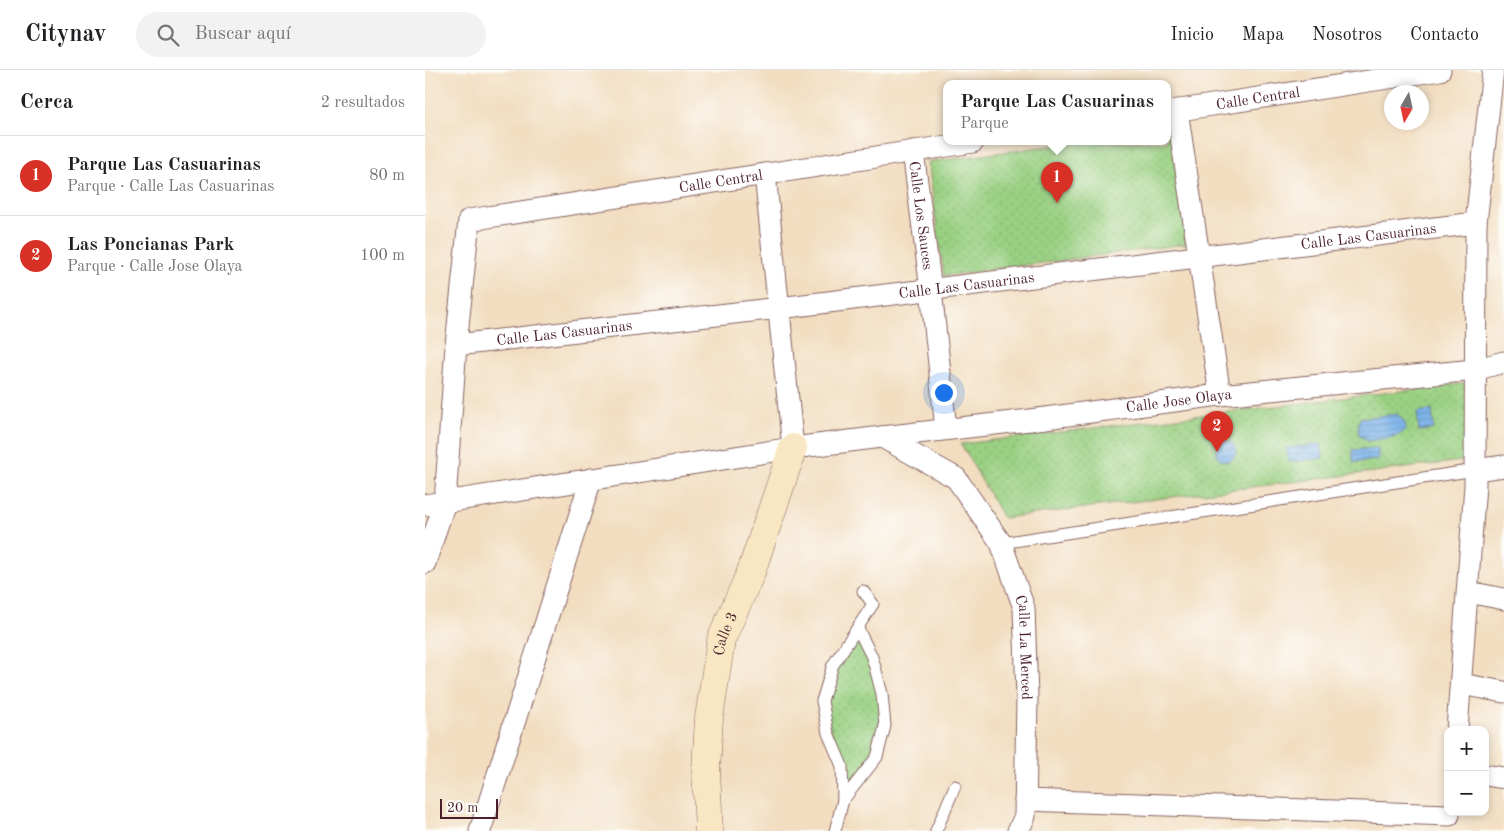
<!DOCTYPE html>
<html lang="es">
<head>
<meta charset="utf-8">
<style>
  :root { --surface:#fff; --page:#f2f2f2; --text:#202124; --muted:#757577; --line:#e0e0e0; --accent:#d93025 }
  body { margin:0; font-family:"Old Standard TT",serif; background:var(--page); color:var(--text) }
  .controls { position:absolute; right:15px; bottom:15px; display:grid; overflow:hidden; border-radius:10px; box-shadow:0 2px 8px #0003 }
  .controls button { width:45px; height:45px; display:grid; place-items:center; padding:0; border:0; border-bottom:1px solid var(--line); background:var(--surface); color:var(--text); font:25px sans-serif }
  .compass { position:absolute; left:959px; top:15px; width:45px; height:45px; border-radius:50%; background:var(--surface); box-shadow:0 2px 8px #0003; rotate:189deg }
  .scale { position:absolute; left:15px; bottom:12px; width:58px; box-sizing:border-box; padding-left:5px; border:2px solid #4a1f2b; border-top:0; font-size:14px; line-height:18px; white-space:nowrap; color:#4a1f2b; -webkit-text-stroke:4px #fdfcf7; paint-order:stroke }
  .you { position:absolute; left:518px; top:322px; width:18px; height:18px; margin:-12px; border:4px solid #fff; border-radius:50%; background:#1a73e8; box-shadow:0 0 0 8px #1a73e833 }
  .badge { display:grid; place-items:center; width:32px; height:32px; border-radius:50%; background:var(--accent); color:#fff; font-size:16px; font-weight:700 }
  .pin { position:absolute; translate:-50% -41px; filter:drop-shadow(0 1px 2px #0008) }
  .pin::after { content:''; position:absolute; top:26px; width:18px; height:15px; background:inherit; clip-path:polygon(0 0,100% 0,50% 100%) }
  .popup { position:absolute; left:518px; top:10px; width:228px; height:65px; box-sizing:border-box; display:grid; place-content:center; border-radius:10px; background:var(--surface); filter:drop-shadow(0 1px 4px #0005); font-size:16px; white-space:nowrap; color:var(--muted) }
  .popup b { font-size:19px; color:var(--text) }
  .popup::after { content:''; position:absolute; left:50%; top:100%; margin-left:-10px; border:10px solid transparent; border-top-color:var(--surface) }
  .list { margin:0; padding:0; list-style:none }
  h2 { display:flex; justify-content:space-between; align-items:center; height:65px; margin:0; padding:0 20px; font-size:21px }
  h2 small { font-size:16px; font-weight:400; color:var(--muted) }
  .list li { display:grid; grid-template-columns:32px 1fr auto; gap:15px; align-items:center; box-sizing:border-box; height:80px; padding:0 20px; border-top:1px solid var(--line) }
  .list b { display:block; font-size:19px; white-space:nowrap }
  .list p { margin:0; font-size:16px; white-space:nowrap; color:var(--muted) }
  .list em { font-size:16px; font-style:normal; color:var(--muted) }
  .icon { flex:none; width:28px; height:28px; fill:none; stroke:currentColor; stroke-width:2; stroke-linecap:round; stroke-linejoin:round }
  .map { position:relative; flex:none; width:1079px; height:761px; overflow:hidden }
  header { display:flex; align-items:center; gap:30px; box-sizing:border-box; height:70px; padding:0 25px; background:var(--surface); border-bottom:1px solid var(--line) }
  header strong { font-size:24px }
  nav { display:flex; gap:28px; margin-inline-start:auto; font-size:18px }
  .search { width:350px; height:45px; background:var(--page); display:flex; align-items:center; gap:12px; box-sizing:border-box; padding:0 18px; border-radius:28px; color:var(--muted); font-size:19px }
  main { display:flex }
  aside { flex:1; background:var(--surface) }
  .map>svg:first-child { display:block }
  .park { fill:url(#park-dots); stroke:#727856 }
  .water { fill:url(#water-rules); stroke:#62698a }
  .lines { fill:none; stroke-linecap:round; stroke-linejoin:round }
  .lane-casing { stroke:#85625f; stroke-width:13 }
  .street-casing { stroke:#85625f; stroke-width:23 }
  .secondary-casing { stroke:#85625f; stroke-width:29 }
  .lane { stroke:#fff; stroke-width:11 }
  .street { stroke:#fff; stroke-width:21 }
  .secondary { stroke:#f9e7c3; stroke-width:28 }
  .labels { text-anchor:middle; stroke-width:5; stroke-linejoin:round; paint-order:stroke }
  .street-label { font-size:15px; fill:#4a1f2b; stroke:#fdfcf7 }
</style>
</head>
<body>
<header>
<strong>Citynav</strong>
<div class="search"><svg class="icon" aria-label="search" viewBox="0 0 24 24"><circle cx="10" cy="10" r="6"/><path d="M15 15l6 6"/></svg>Buscar aquí</div>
<nav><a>Inicio</a><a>Mapa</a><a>Nosotros</a><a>Contacto</a></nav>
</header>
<main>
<aside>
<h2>Cerca<small>2 resultados</small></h2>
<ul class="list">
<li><span class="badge">1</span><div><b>Parque Las Casuarinas</b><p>Parque · Calle Las Casuarinas</p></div><em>80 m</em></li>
<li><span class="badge">2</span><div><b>Las Poncianas Park</b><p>Parque · Calle Jose Olaya</p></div><em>100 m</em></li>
</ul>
</aside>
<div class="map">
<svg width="1079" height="761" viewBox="0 0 1079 761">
  <defs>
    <pattern id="park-dots" width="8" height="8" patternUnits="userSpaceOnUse" patternTransform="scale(1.25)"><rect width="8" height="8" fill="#9ad082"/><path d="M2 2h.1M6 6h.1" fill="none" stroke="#86b270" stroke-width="1.8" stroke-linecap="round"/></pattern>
    <pattern id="water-rules" width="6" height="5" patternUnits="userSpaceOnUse" patternTransform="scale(1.25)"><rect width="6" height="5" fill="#7ab3ea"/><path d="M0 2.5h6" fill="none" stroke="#6691be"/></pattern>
  </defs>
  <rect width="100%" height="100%" fill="#fdfcf7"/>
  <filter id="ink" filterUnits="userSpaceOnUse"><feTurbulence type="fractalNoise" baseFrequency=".02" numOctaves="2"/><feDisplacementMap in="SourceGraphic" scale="10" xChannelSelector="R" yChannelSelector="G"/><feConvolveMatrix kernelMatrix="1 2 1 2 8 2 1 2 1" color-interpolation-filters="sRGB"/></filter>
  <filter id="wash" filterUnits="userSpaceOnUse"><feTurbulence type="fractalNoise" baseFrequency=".0096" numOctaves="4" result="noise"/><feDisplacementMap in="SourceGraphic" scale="20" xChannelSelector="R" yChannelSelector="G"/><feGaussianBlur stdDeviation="1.12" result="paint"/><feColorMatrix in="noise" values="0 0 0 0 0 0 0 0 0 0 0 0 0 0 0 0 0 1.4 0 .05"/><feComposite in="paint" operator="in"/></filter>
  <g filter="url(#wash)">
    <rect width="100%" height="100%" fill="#f2ddc0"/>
    <g class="park">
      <path d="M742,60H746L761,174L519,206L503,92L655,72H742Z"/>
      <path d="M1042,313L1044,390L578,448L536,374Z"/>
      <path d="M433,559L457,624L452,687L418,730L417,696L397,631L408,595Z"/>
    </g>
    <g class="water">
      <path d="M1007,340L1009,359L994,361L992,342Z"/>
      <path d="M972,344C998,367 959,368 943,371L934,365L933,357L935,348Z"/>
      <circle cx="801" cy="381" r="10"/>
      <path d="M896,374L898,388L864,392L861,378Z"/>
      <path d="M953,378V390L928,392V380Z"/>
    </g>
  </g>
  <g filter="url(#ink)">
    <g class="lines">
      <defs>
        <g id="lane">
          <path d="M576,473L1050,400"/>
          <path d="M418,730L417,696L403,663L397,631L408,595L448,534L438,521"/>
          <path d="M410,761L418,730L452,687L460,656L457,624L450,597L447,587L433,559"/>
          <path d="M511,761L530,716"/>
        </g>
        <g id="street">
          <path d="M752,40L795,325"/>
          <path id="s1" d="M742,42L1015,0"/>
          <path id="s2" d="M488,81L506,220L521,359"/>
          <path d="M340,104L368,378"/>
          <path id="s3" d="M31,275L354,238L1051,153"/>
          <path id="s4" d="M457,367L605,350L795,325L1049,300L1079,292"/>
          <path d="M1050,400L1079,396"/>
          <path id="s5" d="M0,435L368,378L457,367L531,408L576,473L599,538L602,628L600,746L593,761"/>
          <path id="s6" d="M0,493L20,432L31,275L44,150L548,72"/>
          <path d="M1043,522L1079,529"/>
          <path d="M1036,614L1079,622"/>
          <path d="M1032,660L1050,415L1051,153L1068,0"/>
          <path d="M1060,705L1079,708"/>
          <path d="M600,730L1024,745"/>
          <path d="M55,761L166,409"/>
        </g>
        <g id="secondary">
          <path id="s7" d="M284,761L281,700L284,648L296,570L326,502L368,378"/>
        </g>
      </defs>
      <use href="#lane" class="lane-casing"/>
      <use href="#street" class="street-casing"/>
      <use href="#secondary" class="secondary-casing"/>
      <use href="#lane" class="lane"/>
      <use href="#street" class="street"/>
      <use href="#secondary" class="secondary"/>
    </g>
  </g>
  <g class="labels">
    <g class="street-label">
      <text dy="5" stroke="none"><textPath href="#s1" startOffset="92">Calle Central</textPath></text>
      <text dy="5" stroke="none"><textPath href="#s6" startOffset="602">Calle Central</textPath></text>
      <text dy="5" stroke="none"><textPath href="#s2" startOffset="65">Calle Los Sauces</textPath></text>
      <text dy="5" stroke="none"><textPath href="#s3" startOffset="919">Calle Las Casuarinas</textPath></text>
      <text dy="5" stroke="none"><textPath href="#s3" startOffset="514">Calle Las Casuarinas</textPath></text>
      <text dy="5" stroke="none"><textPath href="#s3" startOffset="109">Calle Las Casuarinas</textPath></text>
      <text dy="5" stroke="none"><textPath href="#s4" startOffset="299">Calle Jose Olaya</textPath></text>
      <text dy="5" stroke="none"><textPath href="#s7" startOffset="199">Calle 3</textPath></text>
      <text dy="5" stroke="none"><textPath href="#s5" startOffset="734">Calle La Merced</textPath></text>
    </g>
  </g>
</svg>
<div class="controls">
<button>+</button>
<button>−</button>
</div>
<svg class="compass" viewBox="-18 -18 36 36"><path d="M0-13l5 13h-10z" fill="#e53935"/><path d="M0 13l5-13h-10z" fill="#757577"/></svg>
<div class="scale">20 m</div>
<div class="you"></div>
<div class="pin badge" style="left:632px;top:133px">1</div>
<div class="popup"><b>Parque Las Casuarinas</b>Parque</div>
<div class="pin badge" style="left:792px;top:382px">2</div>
</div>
</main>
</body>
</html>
